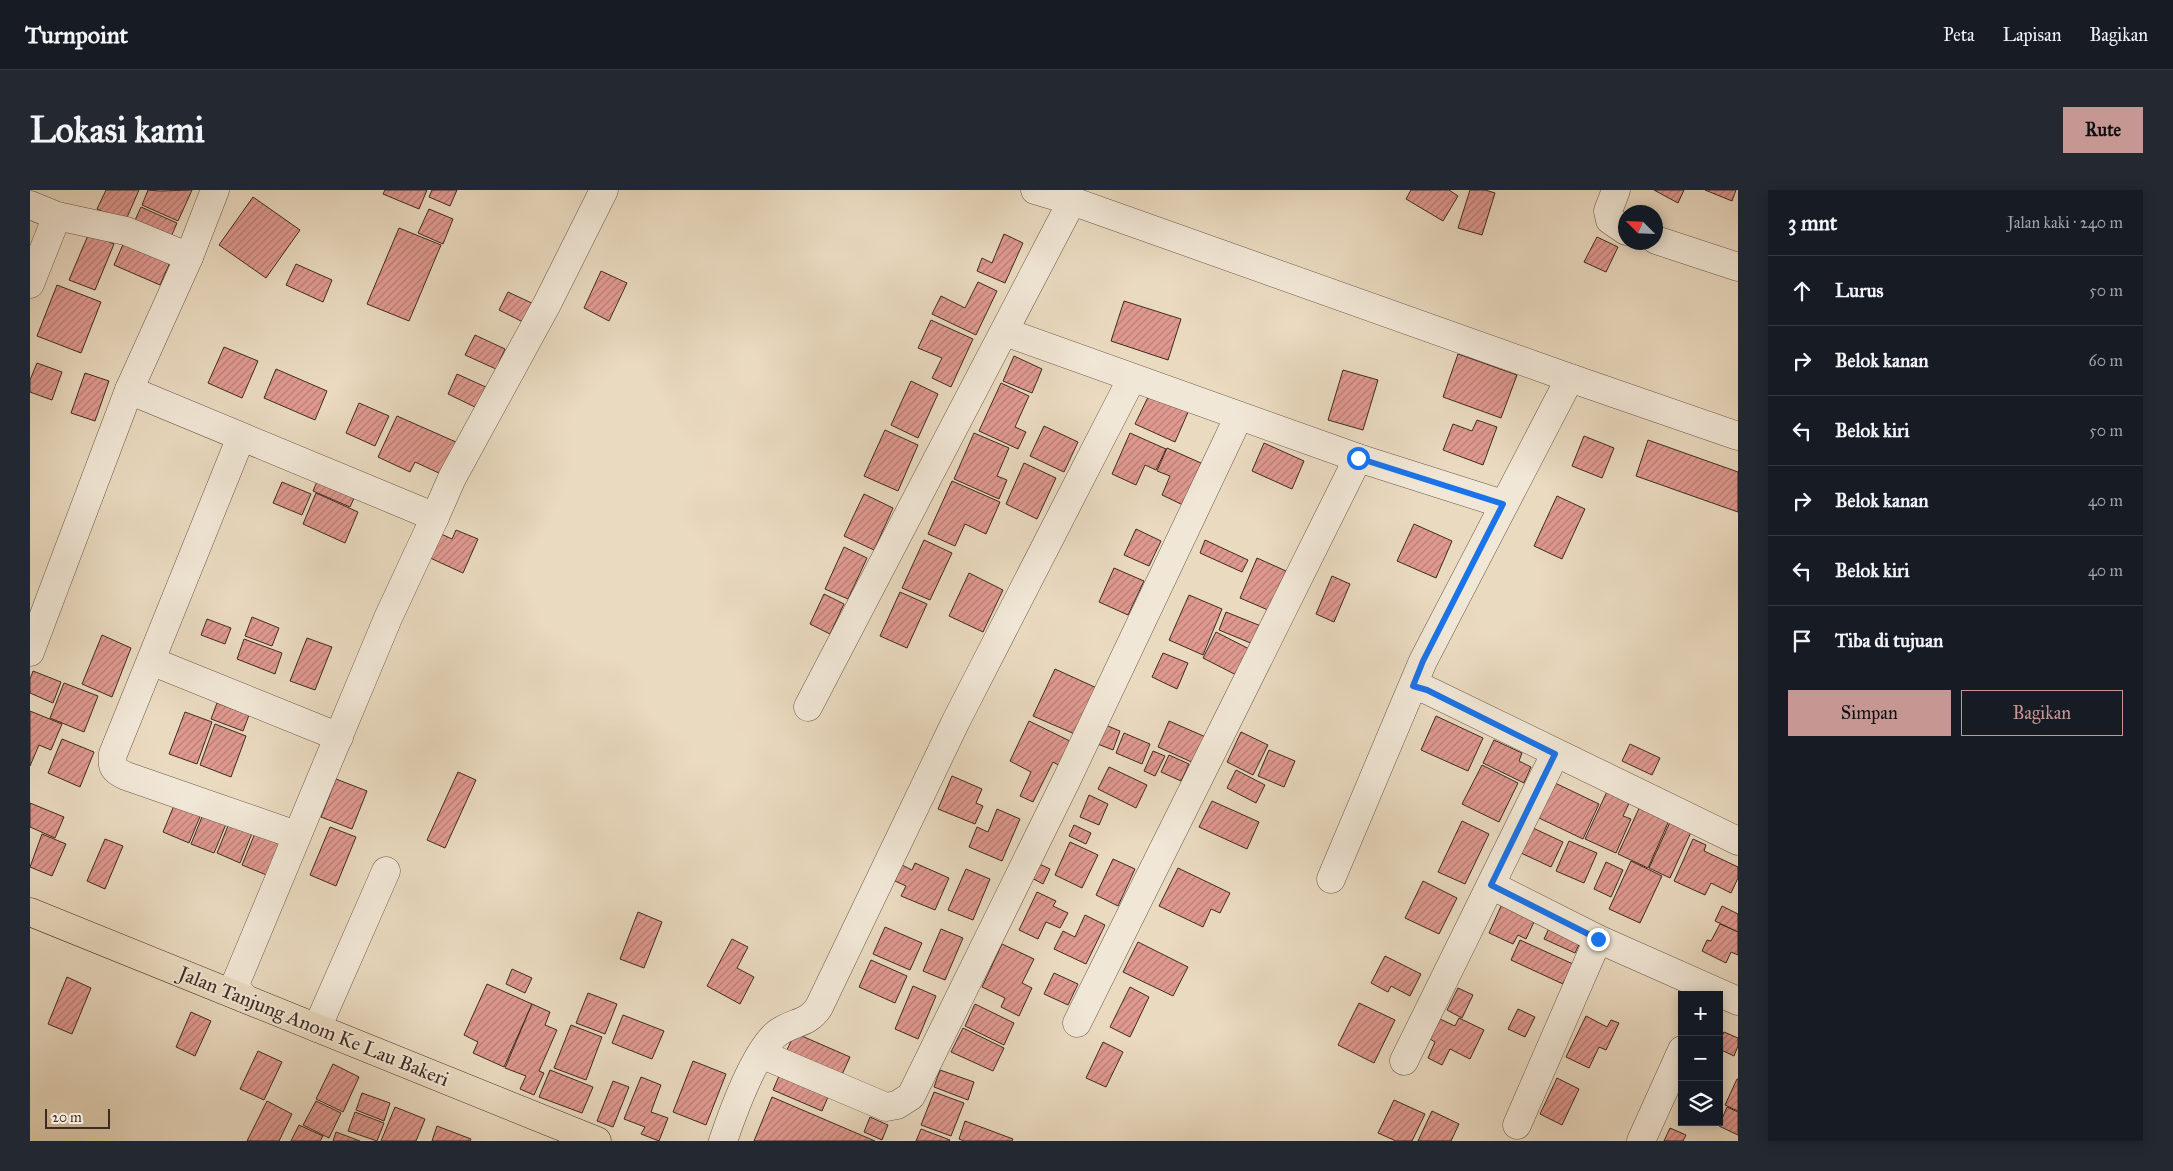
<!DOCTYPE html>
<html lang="id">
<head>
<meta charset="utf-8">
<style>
  :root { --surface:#171b24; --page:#242831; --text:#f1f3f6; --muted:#9ea1a6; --line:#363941; --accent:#c59692 }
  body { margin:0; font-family:"IM FELL Great Primer",serif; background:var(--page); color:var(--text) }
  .controls { position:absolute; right:15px; bottom:15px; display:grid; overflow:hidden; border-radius:0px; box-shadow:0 2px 12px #0003 }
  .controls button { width:45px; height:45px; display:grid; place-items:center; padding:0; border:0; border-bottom:1px solid var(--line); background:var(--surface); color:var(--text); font:25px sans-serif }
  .compass { position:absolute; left:1588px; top:15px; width:45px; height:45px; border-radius:50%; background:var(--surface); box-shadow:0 2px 12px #0003; rotate:294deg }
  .scale { position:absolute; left:15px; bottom:12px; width:65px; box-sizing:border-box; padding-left:5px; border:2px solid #3f2a22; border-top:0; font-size:14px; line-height:18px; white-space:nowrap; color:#3f2a22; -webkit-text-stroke:4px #f1e7d6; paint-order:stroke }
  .stop { position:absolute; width:15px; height:15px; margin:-11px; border:4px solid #1a73e8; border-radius:50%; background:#fff }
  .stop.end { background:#1a73e8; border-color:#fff; box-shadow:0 1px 5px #0008 }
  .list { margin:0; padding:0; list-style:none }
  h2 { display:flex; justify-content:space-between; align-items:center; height:65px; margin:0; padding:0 20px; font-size:21px }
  h2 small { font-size:16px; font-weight:400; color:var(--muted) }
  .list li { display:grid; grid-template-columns:32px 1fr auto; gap:15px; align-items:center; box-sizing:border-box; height:70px; padding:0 20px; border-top:1px solid var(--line) }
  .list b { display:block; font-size:19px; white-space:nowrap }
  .list em { font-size:16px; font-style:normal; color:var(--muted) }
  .actions { display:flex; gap:10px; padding:15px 20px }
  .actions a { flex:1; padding:11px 0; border:1px solid var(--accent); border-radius:0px; text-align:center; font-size:18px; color:var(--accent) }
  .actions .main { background:var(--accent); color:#111 }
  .icon { flex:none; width:28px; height:28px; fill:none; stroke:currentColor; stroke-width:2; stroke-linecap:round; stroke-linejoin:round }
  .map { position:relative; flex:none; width:1708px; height:951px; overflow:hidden; border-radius:0px }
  header { display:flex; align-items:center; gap:30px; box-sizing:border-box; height:70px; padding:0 25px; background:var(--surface); border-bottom:1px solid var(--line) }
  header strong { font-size:24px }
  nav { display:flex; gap:28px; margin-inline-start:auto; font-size:18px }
  .intro { display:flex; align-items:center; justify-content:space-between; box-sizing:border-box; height:120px; padding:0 30px }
  h1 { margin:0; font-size:35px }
  .button { padding:12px 22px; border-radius:0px; background:var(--accent); color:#111; font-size:18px; font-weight:700 }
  main { display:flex; gap:30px; padding:0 30px }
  aside { flex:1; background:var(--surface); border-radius:0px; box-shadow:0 2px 12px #0003 }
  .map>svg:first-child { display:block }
  .building { fill:url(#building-hatch); stroke:#3f2a22 }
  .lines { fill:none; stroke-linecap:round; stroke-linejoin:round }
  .minor-casing { stroke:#6a564a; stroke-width:29 }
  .major-casing { stroke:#3f2a22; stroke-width:29 }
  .minor { stroke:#f1e7d6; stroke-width:28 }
  .major { stroke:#eadac0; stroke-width:28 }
  .route { stroke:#1a73e8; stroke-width:6 }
  .labels { text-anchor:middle; stroke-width:4; stroke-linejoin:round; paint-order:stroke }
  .street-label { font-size:20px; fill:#3f2a22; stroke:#f1e7d6 }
</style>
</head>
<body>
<header>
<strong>Turnpoint</strong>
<nav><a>Peta</a><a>Lapisan</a><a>Bagikan</a></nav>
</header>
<div class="intro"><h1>Lokasi kami</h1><a class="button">Rute</a></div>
<main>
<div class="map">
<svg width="1708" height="951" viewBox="0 0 1708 951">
  <defs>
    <pattern id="building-hatch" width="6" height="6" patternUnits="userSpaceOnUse" patternTransform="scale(1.25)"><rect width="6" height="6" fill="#e09990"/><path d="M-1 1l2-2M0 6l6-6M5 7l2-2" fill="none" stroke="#b77d75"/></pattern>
  </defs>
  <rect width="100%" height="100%" fill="#eadac0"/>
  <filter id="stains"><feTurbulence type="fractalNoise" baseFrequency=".004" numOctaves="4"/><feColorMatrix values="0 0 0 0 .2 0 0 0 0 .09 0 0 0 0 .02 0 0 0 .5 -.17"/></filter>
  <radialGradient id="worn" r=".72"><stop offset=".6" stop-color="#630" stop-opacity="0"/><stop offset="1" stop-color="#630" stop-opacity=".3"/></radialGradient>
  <g class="building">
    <path d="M76,0H109L95,32L67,19Z"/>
    <path d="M118,0L130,1L162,0L148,31L112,15Z"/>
    <path d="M355,0H397L389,19L353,4Z"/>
    <path d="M402,0H427L420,16L399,7Z"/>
    <path d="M1381,0H1419L1428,6L1413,31L1376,9Z"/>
    <path d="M1440,0H1455L1465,3L1452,45L1428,38Z"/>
    <path d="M1624,0H1654L1648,13Z"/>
    <path d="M1675,0H1706L1702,11Z"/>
    <path d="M223,7L270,40L236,88L189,55Z"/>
    <path d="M111,17L147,33L137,56L101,39Z"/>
    <path d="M399,19L423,29L413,54L388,43Z"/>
    <path d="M369,38L411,55L379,131L337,114Z"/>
    <path d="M59,43L84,54L65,100L39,90Z"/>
    <path d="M98,43L144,63L130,95L84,75Z"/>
    <path d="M974,44L993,53L975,93L947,81L952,68L962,73Z"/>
    <path d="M1567,47L1588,57L1576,82L1554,72Z"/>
    <path d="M266,74L302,90L293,112L256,95Z"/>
    <path d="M571,81L597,93L579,131L554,118Z"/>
    <path d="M948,92L967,101L946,145L902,124L911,106L935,118Z"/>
    <path d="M27,95L71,112L51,163L7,146Z"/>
    <path d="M478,102L506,115L497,134L469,120Z"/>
    <path d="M1094,111L1151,129L1138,170L1081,151Z"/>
    <path d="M901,130L943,149L921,197L902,188L912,168L888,158Z"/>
    <path d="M445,145L475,159L466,179L435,165Z"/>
    <path d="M194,157L228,171L212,208L178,193Z"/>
    <path d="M1428,164L1487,185L1471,228L1413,207Z"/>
    <path d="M984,166L1012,179L1002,203L973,191Z"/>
    <path d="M7,173L32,182L22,210L0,202V190Z"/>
    <path d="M246,179L297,201L285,230L234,208Z"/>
    <path d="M1313,180L1348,190L1333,240L1298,230Z"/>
    <path d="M55,183L79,191L65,231L41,223Z"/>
    <path d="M427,184L458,198L449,219L418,204Z"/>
    <path d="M881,191L908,204L888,248L861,235Z"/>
    <path d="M971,193L999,206L985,237L996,242L988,259L949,241Z"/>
    <path d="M1120,203L1159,220L1145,252L1105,234Z"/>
    <path d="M329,213L359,226L345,256L316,243Z"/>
    <path d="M367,226L426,252L411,284L385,272L380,282L348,267Z"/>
    <path d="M1447,230L1467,237L1453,275L1413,260L1423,234L1442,241Z"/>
    <path d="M1014,236L1048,252L1034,282L1000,266Z"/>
    <path d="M855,240L888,255L868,301L834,286Z"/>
    <path d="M944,243L979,258L967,286L977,290L969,309L924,289Z"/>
    <path d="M1100,243L1136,259L1126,280L1115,275L1106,295L1082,284Z"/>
    <path d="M1554,246L1584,258L1572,288L1542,276Z"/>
    <path d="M1618,250L1708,282V322L1606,286Z"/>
    <path d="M1234,253L1274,271L1262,299L1222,281Z"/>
    <path d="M1137,258L1171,273L1153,315L1132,305L1140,286L1127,281Z"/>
    <path d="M994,273L1026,288L1007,329L976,314Z"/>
    <path d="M291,282L329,297L320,317L283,301Z"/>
    <path d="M922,291L970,312L956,344L935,334L925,356L898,344Z"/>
    <path d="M252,292L281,304L272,325L243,313Z"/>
    <path d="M286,303L328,322L315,353L273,334Z"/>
    <path d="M834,304L863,318L844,360L814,346Z"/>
    <path d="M1527,306L1555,319L1532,369L1504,356Z"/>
    <path d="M1384,334L1422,351L1406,388L1367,371Z"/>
    <path d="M1106,339L1131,351L1119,376L1094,365Z"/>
    <path d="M426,340L448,349L433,383L398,367L409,343L422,349Z"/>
    <path d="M894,350L922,363L900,410L872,398Z"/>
    <path d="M1175,350L1218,370L1212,382L1170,363Z"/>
    <path d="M814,357L837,368L818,409L795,399Z"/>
    <path d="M1227,368L1256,381L1238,420L1210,408Z"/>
    <path d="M1084,378L1114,391L1098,425L1069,412Z"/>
    <path d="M939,383L973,400L953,442L919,426Z"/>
    <path d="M1302,386L1320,394L1304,432L1286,424Z"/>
    <path d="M870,402L897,414L877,458L850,446Z"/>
    <path d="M794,404L814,414L800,444L780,434Z"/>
    <path d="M1159,405L1192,419L1173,465L1139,450Z"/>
    <path d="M1196,422L1231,436L1223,454L1189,440Z"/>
    <path d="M222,427L249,438L242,456L215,446Z"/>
    <path d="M177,429L201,438L195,454L171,445Z"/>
    <path d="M1186,442L1227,463L1214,489L1173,468Z"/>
    <path d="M72,445L101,458L82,507L52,494Z"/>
    <path d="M277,448L302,457L285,500L260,491Z"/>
    <path d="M214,449L252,463L245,484L207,469Z"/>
    <path d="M1133,463L1158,473L1147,499L1122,487Z"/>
    <path d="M1025,479L1069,499L1047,545L1003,526Z"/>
    <path d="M3,481L31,492L23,513L0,503V489Z"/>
    <path d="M34,493L68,506L54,542L20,528Z"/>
    <path d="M187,513L219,525L213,541L181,529Z"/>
    <path d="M0,521L32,534L21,560L9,555L0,576Z"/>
    <path d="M155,522L182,532L167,574L139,564Z"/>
    <path d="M1406,526L1453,548L1438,581L1391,560Z"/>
    <path d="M999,531L1044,553L1032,577L1023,572L1003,612L990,606L1001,582L980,571Z"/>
    <path d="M1139,531L1178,548L1166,574L1128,557Z"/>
    <path d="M185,534L216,546L201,587L170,575Z"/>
    <path d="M1073,534L1090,541L1083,560L1065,553Z"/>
    <path d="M1211,542L1238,555L1223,585L1197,572Z"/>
    <path d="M1094,543L1120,554L1112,574L1086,563Z"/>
    <path d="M32,549L64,562L50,597L18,583Z"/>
    <path d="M1464,550L1492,563L1489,571L1501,577L1494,593L1453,573Z"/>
    <path d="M1600,554L1630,568L1622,585L1592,571Z"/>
    <path d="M1239,560L1265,571L1254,597L1228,586Z"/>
    <path d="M1123,561L1135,566L1125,586L1114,581Z"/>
    <path d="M1139,565L1159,574L1151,591L1131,582Z"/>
    <path d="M1452,575L1488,593L1469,632L1432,614Z"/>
    <path d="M1079,577L1117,595L1106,618L1068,599Z"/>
    <path d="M1206,580L1235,595L1226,613L1197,598Z"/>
    <path d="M428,582L446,590L415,658L397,650Z"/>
    <path d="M922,586L952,599L946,613L953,616L945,634L908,619Z"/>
    <path d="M306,589L337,601L322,639L291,627Z"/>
    <path d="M1523,592L1569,614L1553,649L1507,627Z"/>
    <path d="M1580,595L1603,605L1593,626L1601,629L1586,663L1555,649Z"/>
    <path d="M1059,605L1078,614L1069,635L1050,627Z"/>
    <path d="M148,606L174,617L159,653L133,642Z"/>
    <path d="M1182,611L1229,632L1217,659L1169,637Z"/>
    <path d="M1612,612L1641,626L1618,678L1588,664Z"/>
    <path d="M0,613L34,627L25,648L0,637Z"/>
    <path d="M176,617L199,627L184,663L161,654Z"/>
    <path d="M967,619L990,629L972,671L939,657L947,637L958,642Z"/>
    <path d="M202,626L225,636L210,673L187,663Z"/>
    <path d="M1641,630L1662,640L1640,688L1619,678Z"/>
    <path d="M1432,631L1459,644L1435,694L1408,682Z"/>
    <path d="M1044,635L1061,643L1056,654L1039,646Z"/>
    <path d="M228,636L255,647L239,686L212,675Z"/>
    <path d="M300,637L326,647L306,696L280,685Z"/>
    <path d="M1503,638L1533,652L1521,677L1491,663Z"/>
    <path d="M12,644L36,654L22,686L0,677Z"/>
    <path d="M75,649L93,656L75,699L57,691Z"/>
    <path d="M1663,649L1676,655L1674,661L1708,677V688L1701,703L1681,693L1675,705L1644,691Z"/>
    <path d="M1539,651L1567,663L1554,693L1526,681Z"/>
    <path d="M1040,652L1068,665L1052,698L1025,685Z"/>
    <path d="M1083,669L1105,679L1088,716L1066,705Z"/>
    <path d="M1003,671L1020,679L1013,694L996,685Z"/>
    <path d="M1601,671L1632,686L1610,733L1579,719Z"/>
    <path d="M1576,672L1593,680L1581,707L1564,699Z"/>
    <path d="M885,673L919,688L905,720L871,706L876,696L865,691L872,675L882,680Z"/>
    <path d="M1148,678L1200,703L1190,723L1181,719L1173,737L1129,716Z"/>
    <path d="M936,679L960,689L943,730L918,720Z"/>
    <path d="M1393,691L1427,708L1409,744L1375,728Z"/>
    <path d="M1007,702L1026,711L1023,716L1038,723L1030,738L1016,732L1008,749L989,740Z"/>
    <path d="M1472,714L1505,730L1496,749L1488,745L1483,754L1459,743Z"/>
    <path d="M1692,716L1708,724V742L1685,731Z"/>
    <path d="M608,722L632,732L614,778L590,769Z"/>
    <path d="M1055,725L1075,735L1056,774L1024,759L1033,741L1045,747Z"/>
    <path d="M1522,732L1553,746L1545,763L1514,749Z"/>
    <path d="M1690,734L1708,742V765L1701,762L1696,773L1672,761L1677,750L1681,751Z"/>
    <path d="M855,737L892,753L880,780L843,764Z"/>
    <path d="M911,739L933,748L915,790L893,781Z"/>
    <path d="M702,749L718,757L707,778L724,787L710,814L677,796Z"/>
    <path d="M1490,750L1543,774L1533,794L1481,770Z"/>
    <path d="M1108,752L1158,777L1143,806L1093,782Z"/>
    <path d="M972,754L1004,769L992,793L1002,798L989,826L971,817L975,808L952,797Z"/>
    <path d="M1355,766L1391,784L1380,806L1361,796L1358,802L1341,793Z"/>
    <path d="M841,770L877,786L865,813L829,797Z"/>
    <path d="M482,779L502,788L495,803L476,794Z"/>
    <path d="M1024,783L1048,794L1038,815L1014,804Z"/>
    <path d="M37,787L61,798L42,844L18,834Z"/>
    <path d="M457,794L502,814L474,877L443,863L448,852L434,845Z"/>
    <path d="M883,796L906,806L888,849L865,839Z"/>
    <path d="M1100,797L1119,807L1100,847L1080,837Z"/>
    <path d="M1428,798L1443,805L1432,828L1417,820Z"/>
    <path d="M558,803L587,814L575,844L546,833Z"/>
    <path d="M1329,813L1365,830L1344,873L1308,855Z"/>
    <path d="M502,814L520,822L515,835L527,840L509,881L514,883L504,905L490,899L496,886L475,878Z"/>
    <path d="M945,814L984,833L974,855L935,836Z"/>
    <path d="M1488,819L1505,827L1495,847L1478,839Z"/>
    <path d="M161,822L181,831L165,866L146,857Z"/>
    <path d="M593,825L634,841L622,869L582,853Z"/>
    <path d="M1556,826L1577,837L1581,830L1589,833L1576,860L1569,857L1559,878L1536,867Z"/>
    <path d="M1429,828L1454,840L1440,869L1420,859L1412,875L1398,868L1405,852L1400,849L1410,829L1425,836Z"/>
    <path d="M541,835L572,847L556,890L524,878Z"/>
    <path d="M933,838L974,858L963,881L921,862Z"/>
    <path d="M1694,842L1708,848V856L1704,866L1689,859V852Z"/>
    <path d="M765,843L820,867L809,891L754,866Z"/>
    <path d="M1073,852L1093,862L1076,897L1056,888Z"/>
    <path d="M228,861L252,872L234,910L210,899Z"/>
    <path d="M663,871L696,884L676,935L643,922Z"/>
    <path d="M303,874L329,887L313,922L286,909Z"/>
    <path d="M752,879L801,900L792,921L743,900Z"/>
    <path d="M520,880L563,897L552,923L509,907Z"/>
    <path d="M910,880L944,892L938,910L904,897Z"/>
    <path d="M611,887L631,895L621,922L638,928L629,951L611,944L615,937L594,929Z"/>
    <path d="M1527,888L1549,899L1532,935L1510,924Z"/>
    <path d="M1707,889H1708V921L1695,915Z"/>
    <path d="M583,891L599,897L583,937L567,931Z"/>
    <path d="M904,902L934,913L921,946L891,935Z"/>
    <path d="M332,903L360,913L354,931L326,920Z"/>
    <path d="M742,907L845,951H724Z"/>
    <path d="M1364,910L1395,924L1382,951H1366L1348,943Z"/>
    <path d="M237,911L262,924L249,951H217Z"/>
    <path d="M286,911L311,923L299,948L273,935Z"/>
    <path d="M365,917L395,929L386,951H351Z"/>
    <path d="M1697,917L1708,922V945L1689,936Z"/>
    <path d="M1402,921L1429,934L1421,951H1388Z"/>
    <path d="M325,922L354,933L347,951L318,941Z"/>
    <path d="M840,927L858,935L852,950L834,942Z"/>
    <path d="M935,931L983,949L982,951H934L929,949Z"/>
    <path d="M269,935L293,946L290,951H261Z"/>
    <path d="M407,936L441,949L440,951H402Z"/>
    <path d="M1640,938L1656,945L1653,951H1634Z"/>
    <path d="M891,939L920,950L919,951H886Z"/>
    <path d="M306,942L330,951H303Z"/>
  </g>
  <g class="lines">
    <defs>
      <g id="minor">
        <path d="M1005,0L1042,11L1540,188L1708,246"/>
        <path d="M1586,0L1578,21L1580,30L1596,41"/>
        <path d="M0,15L27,26L96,41L159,67"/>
        <path d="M1626,50L1708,77"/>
        <path d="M0,94L27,26"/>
        <path d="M975,142L1328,268L1473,314"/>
        <path d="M99,200L405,327L422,288L517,114L574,0"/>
        <path d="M211,247L83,564C81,577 84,581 96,586L266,645"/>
        <path d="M0,462L99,200L159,67L185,0"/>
        <path d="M121,471L309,547"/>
        <path d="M1383,496L1397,500L1708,651"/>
        <path d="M778,517L1042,11"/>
        <path d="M1301,689L1393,471L1540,188"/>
        <path d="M1461,695L1568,749L1708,811"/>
        <path d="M216,809L204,797L358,428L405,327"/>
        <path d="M1047,833L1328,268"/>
        <path d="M287,838L356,681"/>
        <path d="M731,864L856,917L867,915L881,906L1037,589L1209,226"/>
        <path d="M1374,871L1525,564"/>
        <path d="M1487,935L1568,749"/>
        <path d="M693,951C703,922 723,866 745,845C760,831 777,836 789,817L926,531L1102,188"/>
        <path d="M1611,951L1652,860"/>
      </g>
      <path id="major" d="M0,722L567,951"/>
    </defs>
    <use href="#minor" class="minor-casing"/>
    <use href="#major" class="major-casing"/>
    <use href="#minor" class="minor"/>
    <use href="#major" class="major"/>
  </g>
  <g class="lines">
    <path class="route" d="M1328,268L1473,314L1393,471L1383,496L1397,500L1525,564L1461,695L1568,749"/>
  </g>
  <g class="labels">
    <g class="street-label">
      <text transform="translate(284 836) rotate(22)" y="7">Jalan Tanjung Anom Ke Lau Bakeri</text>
    </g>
  </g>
  <rect width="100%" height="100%" filter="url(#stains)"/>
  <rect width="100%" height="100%" fill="url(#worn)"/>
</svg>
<div class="controls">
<button>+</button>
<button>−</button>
<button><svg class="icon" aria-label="layers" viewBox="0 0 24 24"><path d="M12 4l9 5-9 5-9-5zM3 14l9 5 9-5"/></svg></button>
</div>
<svg class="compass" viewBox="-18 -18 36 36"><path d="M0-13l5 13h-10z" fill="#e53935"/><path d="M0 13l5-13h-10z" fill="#9ea1a6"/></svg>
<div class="scale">20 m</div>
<div class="stop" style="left:1328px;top:268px"></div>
<div class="stop end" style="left:1568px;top:749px"></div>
</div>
<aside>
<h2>3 mnt<small>Jalan kaki · 240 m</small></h2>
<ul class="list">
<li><svg class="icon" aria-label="ahead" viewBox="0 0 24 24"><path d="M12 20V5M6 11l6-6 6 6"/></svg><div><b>Lurus</b></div><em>50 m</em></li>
<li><svg class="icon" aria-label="right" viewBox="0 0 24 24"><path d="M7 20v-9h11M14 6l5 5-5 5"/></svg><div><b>Belok kanan</b></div><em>60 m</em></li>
<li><svg class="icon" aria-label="left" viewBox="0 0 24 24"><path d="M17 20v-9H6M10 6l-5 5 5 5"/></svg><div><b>Belok kiri</b></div><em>50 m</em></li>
<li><svg class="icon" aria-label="right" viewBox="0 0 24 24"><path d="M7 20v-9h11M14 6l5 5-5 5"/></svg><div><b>Belok kanan</b></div><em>40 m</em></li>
<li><svg class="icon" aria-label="left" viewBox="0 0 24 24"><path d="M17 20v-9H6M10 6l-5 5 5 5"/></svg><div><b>Belok kiri</b></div><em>40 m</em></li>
<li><svg class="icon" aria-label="arrive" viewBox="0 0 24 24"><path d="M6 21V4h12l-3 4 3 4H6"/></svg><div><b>Tiba di tujuan</b></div></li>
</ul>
<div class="actions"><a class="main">Simpan</a><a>Bagikan</a></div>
</aside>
</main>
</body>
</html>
